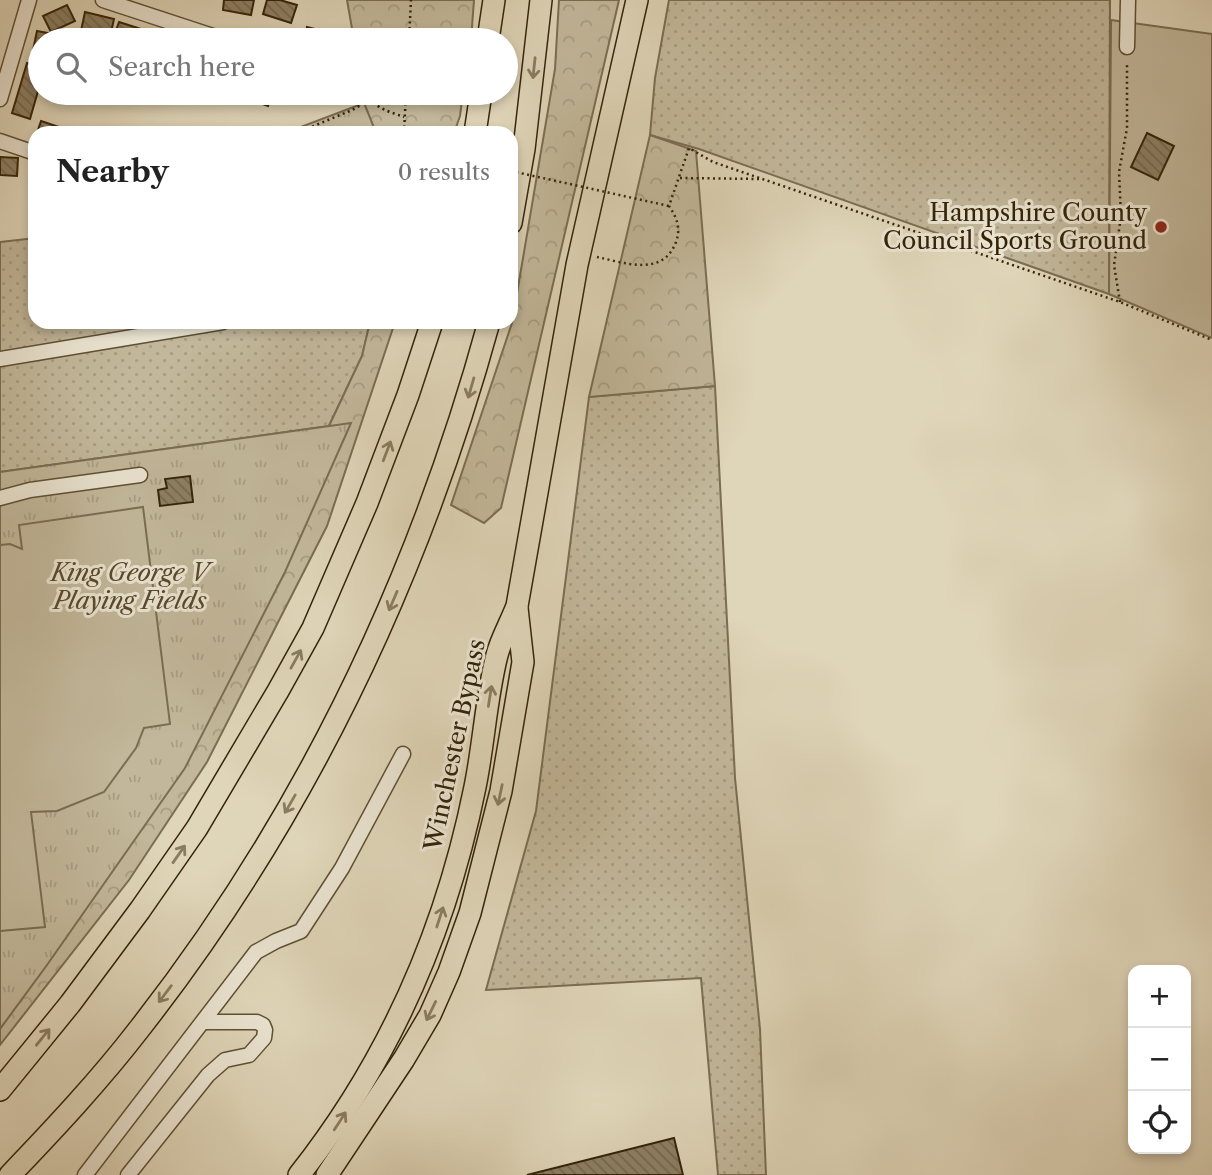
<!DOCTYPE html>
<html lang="en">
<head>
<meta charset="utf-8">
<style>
  :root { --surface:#fff; --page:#f2f2f2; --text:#222; --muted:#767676; --line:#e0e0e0 }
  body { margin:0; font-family:"Libre Caslon Text",serif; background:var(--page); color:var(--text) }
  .controls { position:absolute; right:21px; bottom:21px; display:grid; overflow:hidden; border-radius:14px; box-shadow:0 4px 10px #0003 }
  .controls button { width:63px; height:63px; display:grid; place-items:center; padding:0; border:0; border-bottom:2px solid var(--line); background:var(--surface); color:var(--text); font:35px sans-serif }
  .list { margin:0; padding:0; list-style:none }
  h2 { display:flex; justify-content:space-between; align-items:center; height:91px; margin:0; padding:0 28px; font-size:30px }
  h2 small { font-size:23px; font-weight:400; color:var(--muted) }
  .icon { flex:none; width:38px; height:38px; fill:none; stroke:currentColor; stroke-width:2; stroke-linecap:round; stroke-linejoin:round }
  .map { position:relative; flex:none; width:1212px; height:1175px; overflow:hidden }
  .search { position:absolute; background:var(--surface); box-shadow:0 4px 10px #0003; left:28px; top:28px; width:490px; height:77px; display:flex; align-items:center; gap:18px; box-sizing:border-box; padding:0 24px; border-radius:38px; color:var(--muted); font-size:26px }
  .panel { position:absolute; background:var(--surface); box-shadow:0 4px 10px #0003; left:28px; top:126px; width:490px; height:203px; border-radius:21px }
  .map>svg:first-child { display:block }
  .grass { fill:url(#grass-dots); stroke:#7b6d52; stroke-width:2 }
  .forest { fill:url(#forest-crowns); stroke:#7b6d52; stroke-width:2 }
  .park { fill:url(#park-tufts); stroke:#7b6d52; stroke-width:2 }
  .pitch { fill:#c2b79a; stroke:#7b6d52; stroke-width:2 }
  .building { fill:url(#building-back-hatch); stroke:#342309; stroke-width:2 }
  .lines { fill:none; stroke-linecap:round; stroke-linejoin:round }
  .minor-casing { stroke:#5f5035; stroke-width:17 }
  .highway-casing { stroke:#342309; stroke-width:24 }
  .path { stroke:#342309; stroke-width:2.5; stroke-dasharray:2 3.5; stroke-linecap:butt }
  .minor { stroke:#eae4d1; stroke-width:14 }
  .highway { stroke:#dfd5b8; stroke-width:21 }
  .path-bridge { stroke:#342309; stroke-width:2.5; stroke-dasharray:2 3.5; stroke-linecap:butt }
  .oneway { stroke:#8a7c60 }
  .poi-dot { fill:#8f2418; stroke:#eae4d1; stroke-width:2.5 }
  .labels { text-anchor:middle; stroke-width:6; stroke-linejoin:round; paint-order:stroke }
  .poi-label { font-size:24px; fill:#342309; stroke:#eae4d1; text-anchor:end }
  .park-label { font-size:24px; font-style:italic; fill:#58482d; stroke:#eae4d1 }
  .street-label { font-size:24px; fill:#342309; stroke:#eae4d1 }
</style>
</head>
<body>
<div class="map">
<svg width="1212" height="1175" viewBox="0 0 1212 1175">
  <defs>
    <pattern id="grass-dots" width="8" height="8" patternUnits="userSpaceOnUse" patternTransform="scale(1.75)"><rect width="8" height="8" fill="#c2b79a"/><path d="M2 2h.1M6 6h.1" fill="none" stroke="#a79d83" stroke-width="1.8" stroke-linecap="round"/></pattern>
    <pattern id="forest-crowns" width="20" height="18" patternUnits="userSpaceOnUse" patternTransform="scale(1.75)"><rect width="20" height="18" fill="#c2b79a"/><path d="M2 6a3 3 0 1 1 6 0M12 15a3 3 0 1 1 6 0" fill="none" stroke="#a79d83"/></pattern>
    <pattern id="park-tufts" width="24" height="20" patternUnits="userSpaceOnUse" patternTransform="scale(1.75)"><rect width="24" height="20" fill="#c2b79a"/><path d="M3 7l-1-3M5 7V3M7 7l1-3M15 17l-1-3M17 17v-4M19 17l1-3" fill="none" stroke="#a79d83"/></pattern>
    <pattern id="building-back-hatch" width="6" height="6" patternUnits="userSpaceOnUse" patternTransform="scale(1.75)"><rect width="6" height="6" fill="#8d8064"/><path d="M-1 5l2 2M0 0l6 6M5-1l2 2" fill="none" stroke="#746851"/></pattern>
  </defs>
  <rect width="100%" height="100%" fill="#dfd5b8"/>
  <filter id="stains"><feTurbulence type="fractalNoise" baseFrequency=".00286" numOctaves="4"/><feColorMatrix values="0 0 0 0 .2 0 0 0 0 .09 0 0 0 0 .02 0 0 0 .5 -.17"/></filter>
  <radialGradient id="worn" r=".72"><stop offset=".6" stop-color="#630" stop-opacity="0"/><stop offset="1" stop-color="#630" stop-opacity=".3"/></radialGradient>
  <g class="grass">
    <path d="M669,0H1110L1109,294L699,149L650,135L655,78Z"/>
    <path d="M35,238V322H370L362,356L329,426L0,472V242Z"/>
    <path d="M715,386L735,778L760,1029L766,1175H718L701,978L486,990L536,811L589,397Z"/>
  </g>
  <g class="forest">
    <path d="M347,0H474L471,40H354Z"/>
    <path d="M559,0H619L501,508L484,523L451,505L512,323L555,69Z"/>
    <path d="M362,93H463L460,116L454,133H376L364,103Z"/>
    <path d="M650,135L696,151L715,386L589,397Z"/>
    <path d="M370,322H395L327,526L207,762L129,880L0,1045V980L329,426L362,356Z"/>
  </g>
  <g class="park">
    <path d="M364,103L376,133H285Z"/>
    <path d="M351,423L285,572L185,768L47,965L0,1029V472Z"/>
  </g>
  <g class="pitch">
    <path d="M1111,20L1212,34V338L1109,294Z"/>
    <path d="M143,507L170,724L144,728L136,748L104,792L57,811L31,812L45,927L0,931V545L10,544L22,549L19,525Z"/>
  </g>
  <g class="building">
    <path d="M224,0H254L251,15L223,10Z"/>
    <path d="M267,0H280L297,5L291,23L263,14Z"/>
    <path d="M67,5L75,21L51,32L43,16Z"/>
    <path d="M85,12L114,19L110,37L81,31Z"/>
    <path d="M119,22L147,31L144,40L113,39Z"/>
    <path d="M307,27L327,32L325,40H304Z"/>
    <path d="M37,31L59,35L58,40H40V62L31,60Z"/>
    <path d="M27,63L40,67V84L30,119L12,113Z"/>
    <path d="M241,93H273L268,106L240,96Z"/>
    <path d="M289,93H306L305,99L288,95Z"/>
    <path d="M41,121L71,131L70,133H37Z"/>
    <path d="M1147,133L1174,146L1158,180L1131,167Z"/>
    <path d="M0,157L18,158L17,176L0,175Z"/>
    <path d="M190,476L193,502L160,506L158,490L167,488L165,479Z"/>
    <path d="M674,1138L683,1175H527Z"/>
  </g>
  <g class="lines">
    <defs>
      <g id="minor">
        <path d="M103,0L225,40"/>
        <path d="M1127,47L1128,0"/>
        <path d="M0,99L29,0"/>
        <path d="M0,141L35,153"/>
        <path d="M0,359L223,322"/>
        <path d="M0,498L30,490L140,475"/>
        <path d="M85,1175L256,952L276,941L301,931L342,868L403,754"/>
        <path d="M128,1175L208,1075L225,1060L249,1055L264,1038L265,1030L263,1025L257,1022H203"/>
      </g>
      <g id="highway">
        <path d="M488,40L494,0"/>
        <path d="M475,133L481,93"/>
        <path d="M511,223L524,149L541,0"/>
        <path d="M0,1090L70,1004L140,910L197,828L278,691L313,628L367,503L408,395L432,322"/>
        <path d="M10,1175C55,1128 100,1080 140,1028C306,816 418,581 489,322"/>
        <path d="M299,1175C390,1060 446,931 475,787C484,743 486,698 497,655C501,639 511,622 517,606L577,265L637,0"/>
        <path d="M327,1175L404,1059L430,1015L449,972L470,913L501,791L523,662L517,608"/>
      </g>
    </defs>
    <use href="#minor" class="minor-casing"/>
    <use href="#highway" class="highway-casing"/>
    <g class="path">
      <path d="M409,40L411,0"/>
      <path d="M368,93C372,108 391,112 404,117"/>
      <path d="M297,133L352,110L370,100"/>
      <path d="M404,133L406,93"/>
      <path d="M680,178L760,179"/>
      <path d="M597,257C625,263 663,277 676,242C681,228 677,218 669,206L689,148L713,162L1120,302L1212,340"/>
      <path d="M1120,302L1114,265L1121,216L1119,172L1127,128V62"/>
    </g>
    <use href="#minor" class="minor"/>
    <use href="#highway" class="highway"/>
    <path class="path-bridge" d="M511,171L669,206"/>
  </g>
  <defs><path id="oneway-shaft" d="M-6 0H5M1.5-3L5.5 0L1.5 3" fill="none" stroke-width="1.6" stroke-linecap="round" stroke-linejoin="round" transform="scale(1.75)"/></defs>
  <g class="oneway">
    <use href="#oneway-shaft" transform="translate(534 68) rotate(96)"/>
    <use href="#oneway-shaft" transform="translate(471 388) rotate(106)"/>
    <use href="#oneway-shaft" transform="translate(387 451) rotate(-69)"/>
    <use href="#oneway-shaft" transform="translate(393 601) rotate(113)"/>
    <use href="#oneway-shaft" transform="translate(296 659) rotate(-61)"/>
    <use href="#oneway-shaft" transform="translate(490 696) rotate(-81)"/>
    <use href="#oneway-shaft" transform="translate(500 795) rotate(102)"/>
    <use href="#oneway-shaft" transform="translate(290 804) rotate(120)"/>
    <use href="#oneway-shaft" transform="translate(179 854) rotate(-55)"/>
    <use href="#oneway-shaft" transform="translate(440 917) rotate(-72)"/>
    <use href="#oneway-shaft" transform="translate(165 994) rotate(127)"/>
    <use href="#oneway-shaft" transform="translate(431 1011) rotate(116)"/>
    <use href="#oneway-shaft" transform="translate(43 1037) rotate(-51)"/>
    <use href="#oneway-shaft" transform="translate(340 1121) rotate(-57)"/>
  </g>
  <circle class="poi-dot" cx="1161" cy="227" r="7"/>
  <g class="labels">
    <g class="poi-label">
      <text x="1147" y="221">Hampshire County<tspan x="1147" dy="28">Council Sports Ground</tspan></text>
    </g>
    <g class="park-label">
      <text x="130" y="581">King George V<tspan x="130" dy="28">Playing Fields</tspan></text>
    </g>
    <g class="street-label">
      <text transform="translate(455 745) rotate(-78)" y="8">Winchester Bypass</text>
    </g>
  </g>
  <rect width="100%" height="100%" filter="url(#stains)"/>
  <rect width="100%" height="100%" fill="url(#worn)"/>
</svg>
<div class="controls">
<button>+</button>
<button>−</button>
<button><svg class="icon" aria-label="locate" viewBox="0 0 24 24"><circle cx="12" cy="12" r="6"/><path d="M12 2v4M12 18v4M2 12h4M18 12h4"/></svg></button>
</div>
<div class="search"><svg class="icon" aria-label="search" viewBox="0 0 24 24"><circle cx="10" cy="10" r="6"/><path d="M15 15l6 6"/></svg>Search here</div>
<section class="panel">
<h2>Nearby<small>0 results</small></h2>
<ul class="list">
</ul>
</section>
</div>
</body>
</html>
